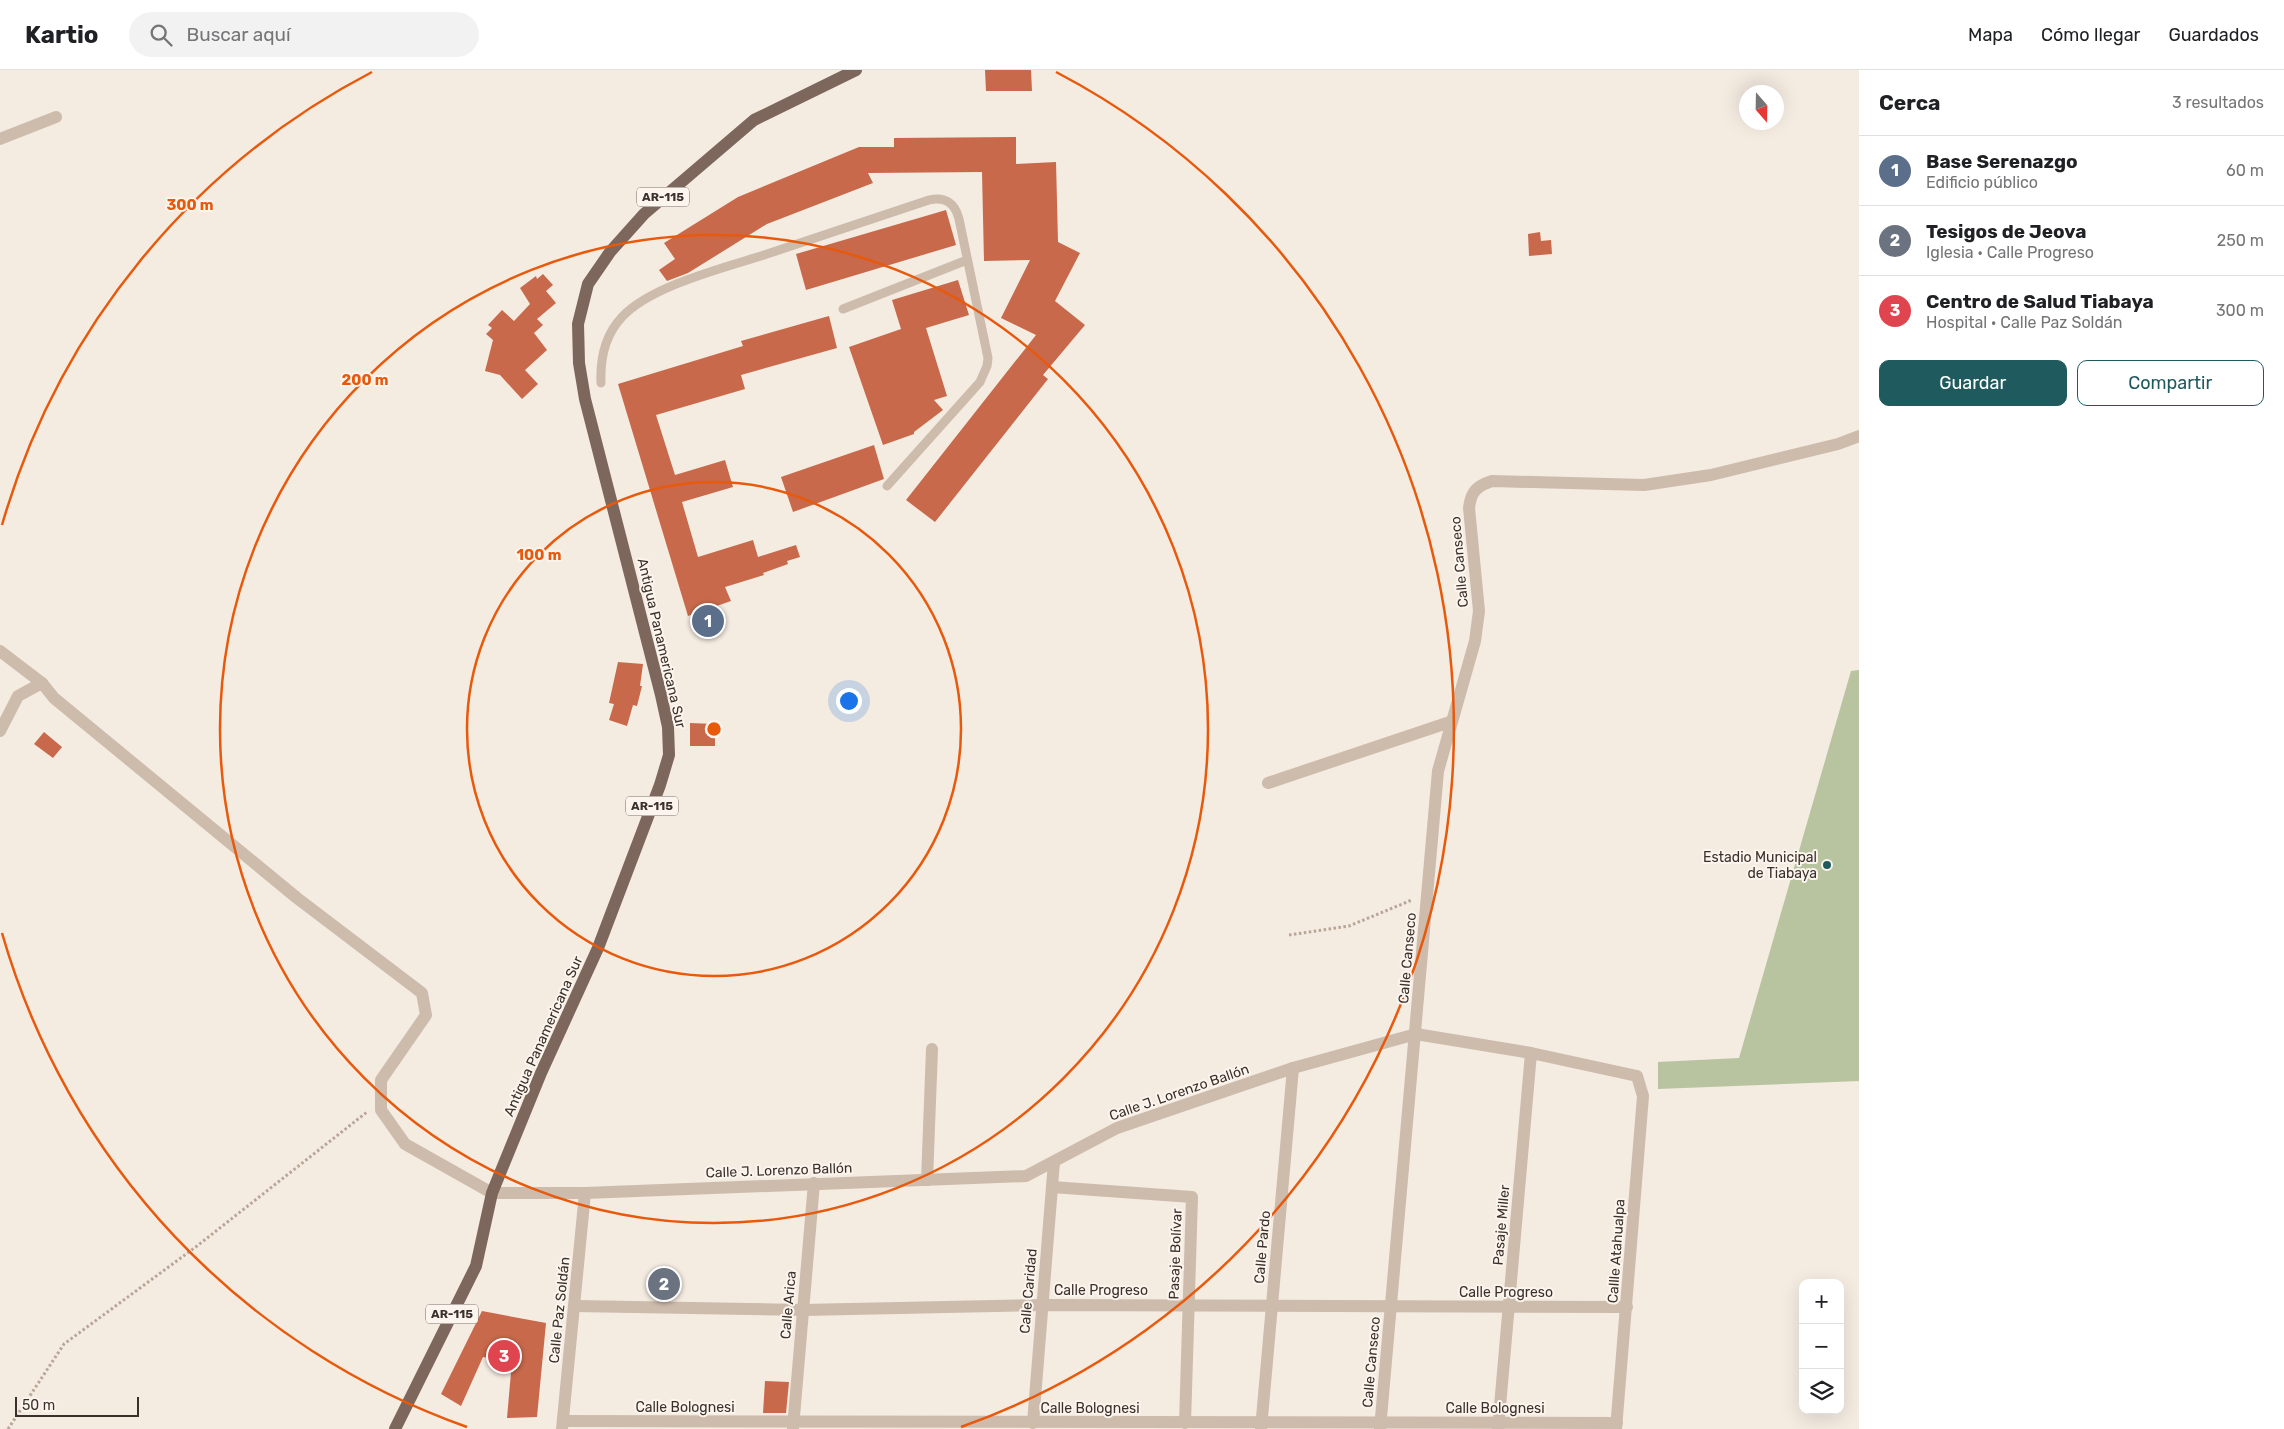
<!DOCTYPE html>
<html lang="es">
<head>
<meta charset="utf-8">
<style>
  :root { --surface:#fff; --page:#f2f2f2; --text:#202124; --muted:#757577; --line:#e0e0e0; --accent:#1f5a5e }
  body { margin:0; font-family:Rubik,sans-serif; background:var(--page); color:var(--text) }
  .controls { position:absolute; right:15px; bottom:15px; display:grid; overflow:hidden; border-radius:10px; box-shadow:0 5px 20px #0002 }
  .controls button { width:45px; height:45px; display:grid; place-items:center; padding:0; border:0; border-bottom:1px solid var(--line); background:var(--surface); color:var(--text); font:25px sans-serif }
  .compass { position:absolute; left:1739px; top:15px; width:45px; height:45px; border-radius:50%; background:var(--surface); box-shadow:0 5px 20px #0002; rotate:160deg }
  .scale { position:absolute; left:15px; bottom:12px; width:124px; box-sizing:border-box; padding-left:5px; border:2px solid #3b302b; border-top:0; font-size:14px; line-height:18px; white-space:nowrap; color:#3b302b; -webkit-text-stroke:4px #fbf5ee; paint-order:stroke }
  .you { position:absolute; left:848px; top:630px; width:18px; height:18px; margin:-12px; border:4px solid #fff; border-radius:50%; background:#1a73e8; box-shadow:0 0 0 8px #1a73e833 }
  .badge { display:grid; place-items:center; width:32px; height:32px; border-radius:50%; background:var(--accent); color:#fff; font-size:16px; font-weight:700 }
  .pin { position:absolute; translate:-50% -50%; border:2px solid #fff; box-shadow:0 1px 5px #0006 }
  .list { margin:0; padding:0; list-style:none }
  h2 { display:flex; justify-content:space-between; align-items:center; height:65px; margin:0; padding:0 20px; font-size:21px }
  h2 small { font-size:16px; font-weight:400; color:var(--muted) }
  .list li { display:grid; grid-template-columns:32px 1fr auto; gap:15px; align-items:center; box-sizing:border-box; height:70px; padding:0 20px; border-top:1px solid var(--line) }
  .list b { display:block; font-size:19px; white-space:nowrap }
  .list p { margin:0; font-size:16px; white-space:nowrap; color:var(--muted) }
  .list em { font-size:16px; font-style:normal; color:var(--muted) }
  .actions { display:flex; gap:10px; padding:15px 20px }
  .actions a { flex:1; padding:11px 0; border:1px solid var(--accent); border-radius:10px; text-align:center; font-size:18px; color:var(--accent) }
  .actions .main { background:var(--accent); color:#fff }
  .icon { flex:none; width:28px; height:28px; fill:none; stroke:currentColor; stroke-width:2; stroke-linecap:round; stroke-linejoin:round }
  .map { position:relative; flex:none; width:1859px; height:1359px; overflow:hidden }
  header { display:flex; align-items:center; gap:30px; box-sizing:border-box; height:70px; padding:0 25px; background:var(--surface); border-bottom:1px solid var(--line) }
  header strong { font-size:24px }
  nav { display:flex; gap:28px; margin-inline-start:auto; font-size:18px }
  .search { width:350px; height:45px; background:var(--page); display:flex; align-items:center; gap:12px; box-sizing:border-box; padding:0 18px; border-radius:28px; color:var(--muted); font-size:19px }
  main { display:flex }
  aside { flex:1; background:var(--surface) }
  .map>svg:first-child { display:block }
  .green { fill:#b8c4a0 }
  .building { fill:#c8694b }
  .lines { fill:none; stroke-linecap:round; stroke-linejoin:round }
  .path { stroke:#b9a596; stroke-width:3; stroke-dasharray:2.5 2.5; stroke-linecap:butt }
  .service { stroke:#cdbbac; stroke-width:9 }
  .pedestrian { stroke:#cdbbac; stroke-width:12 }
  .minor { stroke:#cdbbac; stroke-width:12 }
  .primary { stroke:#7d675c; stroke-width:12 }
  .ring { fill:none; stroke:#e8590c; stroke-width:2.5 }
  .poi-dot { fill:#1f5a5e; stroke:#fbf5ee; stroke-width:2 }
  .labels { text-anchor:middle; stroke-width:4; stroke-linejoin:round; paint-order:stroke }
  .shield { fill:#fbf5ee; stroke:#756b66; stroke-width:1 }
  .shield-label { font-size:12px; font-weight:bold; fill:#3b302b }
  .street-label { font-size:14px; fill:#3b302b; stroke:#fbf5ee }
  .poi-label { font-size:14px; fill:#3b302b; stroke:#fbf5ee; text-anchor:end }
  .centre { fill:#e8590c; stroke:#fbf5ee; stroke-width:2.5 }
  .ring-label { font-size:15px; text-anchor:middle; font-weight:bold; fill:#e8590c; stroke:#fbf5ee; stroke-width:4; stroke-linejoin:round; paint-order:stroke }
</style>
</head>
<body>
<header>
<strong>Kartio</strong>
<div class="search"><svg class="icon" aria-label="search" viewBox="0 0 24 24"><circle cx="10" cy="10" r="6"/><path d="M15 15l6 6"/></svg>Buscar aquí</div>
<nav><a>Mapa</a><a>Cómo llegar</a><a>Guardados</a></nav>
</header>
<main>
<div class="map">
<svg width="1859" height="1359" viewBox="0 0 1859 1359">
  <rect width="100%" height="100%" fill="#f4ebe1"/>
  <path class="green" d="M1859,600V1011L1658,1019V992L1739,988L1851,601Z"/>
  <g class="building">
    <path d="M985,0H1031L1032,21H986Z"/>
    <path d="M1016,67V94L1056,92L1058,172L1080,183L1055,231L1085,255L1043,305L1048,309L935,452L906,430L1036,265L1001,248L1030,190L984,191L982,102L868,103L873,113L767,154L688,203L667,211L659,200L675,189L664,173L738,127L859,77H894V68Z"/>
    <path d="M946,140L956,175L806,220L796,184Z"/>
    <path d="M1540,162L1541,171L1551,170L1552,184L1529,186L1528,164Z"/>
    <path d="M543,204L553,215L546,221L556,233L537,249L543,255L534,263L547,280L525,300L538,314L522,329L500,305L485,301L493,270L486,264L492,258L488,255L502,240L514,251L530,234L520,218L536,206L537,209Z"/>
    <path d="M958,210L969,245L926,258L947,326L934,330L943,340L914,362V364L883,375L849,277L901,259L892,230Z"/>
    <path d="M829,246L837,278L741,305L745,319L656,345L675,405L725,390L733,417L682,432L698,487L753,470L758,487L796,475L800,487L787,491L788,494L763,503L764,505L725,517L731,531L688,546L618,314L743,276L741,271Z"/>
    <path d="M874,375L884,409L793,442L781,407Z"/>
    <path d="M618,592L643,594L640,616H642L637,636L633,635L627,656L609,650L614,634L609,633Z"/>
    <path d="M690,653L715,654V676H690Z"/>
    <path d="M44,662L62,677L53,688L34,674Z"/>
    <path d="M482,1241L546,1253L537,1347L507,1348L512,1291L483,1287L461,1336L441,1324Z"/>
    <path d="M765,1311L789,1312L786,1343H763Z"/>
  </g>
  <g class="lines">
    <g class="path">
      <path d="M1289,865L1349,856L1412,830"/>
      <path d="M8,1359L64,1274L197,1176L367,1042"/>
    </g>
    <g class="service">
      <path d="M843,239L967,190"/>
      <path d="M601,313C600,289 605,265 622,247C651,216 723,198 764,185C819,167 874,148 929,130C945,126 955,133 959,149L988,288L987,296L980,312L887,416"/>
    </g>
    <path class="pedestrian" d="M1052,1117L1192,1127L1185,1353"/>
    <g class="minor">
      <path d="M0,69L56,47"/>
      <path d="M0,581L42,613L54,628L297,828L422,923L426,945L381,1010V1040L405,1074L492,1123H585L1026,1106L1117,1058L1293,998L1416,964L1531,983L1637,1006L1643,1026L1616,1359"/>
      <path d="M0,661L18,626L42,613"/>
      <path d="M1268,713L1450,652"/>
      <path d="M927,1110L932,979"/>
      <path d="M575,1236L803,1240L1042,1235L1627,1237"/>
      <path d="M563,1351L1617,1353"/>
      <path d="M1033,1353L1054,1092"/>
      <path d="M793,1358L814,1113"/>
      <path d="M562,1359L585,1123"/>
      <path d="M1261,1359L1293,998"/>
      <path d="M1380,1359L1438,701L1475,571L1479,541L1469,438C1471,421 1477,416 1492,411L1644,415L1711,405L1838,374L1859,366"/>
      <path d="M1498,1359L1531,983"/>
    </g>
    <path class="primary" d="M395,1359L476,1196L492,1123L541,1003L598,878L660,715L669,685L668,657L661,625L585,329L579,293L578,254L588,214L610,182L644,144L754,50L856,0"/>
  </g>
  <g class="ring">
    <circle cx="714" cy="659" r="247"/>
    <circle cx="714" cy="659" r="494"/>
    <path d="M467 1357A741 741 0 0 1 2 863M2 455A741 741 0 0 1 372 2M1056 2A741 741 0 0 1 961 1357"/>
  </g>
  <circle class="poi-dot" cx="1827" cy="795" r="5"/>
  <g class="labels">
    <g class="shield">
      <rect x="637" y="117.5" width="52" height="19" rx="4"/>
      <rect x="626" y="726.5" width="52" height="19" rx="4"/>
      <rect x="426" y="1234.5" width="52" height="19" rx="4"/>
    </g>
    <g class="shield-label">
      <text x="663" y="131">AR-115</text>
      <text x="652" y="740">AR-115</text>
      <text x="452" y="1248">AR-115</text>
    </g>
    <g class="street-label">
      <text transform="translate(1459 492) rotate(-95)" y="5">Calle Canseco</text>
      <text transform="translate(662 573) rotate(77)" y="5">Antigua Panamericana Sur</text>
      <text transform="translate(1407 888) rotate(-85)" y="5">Calle Canseco</text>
      <text transform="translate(543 966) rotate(-66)" y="5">Antigua Panamericana Sur</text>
      <text transform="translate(1179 1022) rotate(-19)" y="5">Calle J. Lorenzo Ballón</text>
      <text transform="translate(779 1100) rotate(-2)" y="5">Calle J. Lorenzo Ballón</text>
      <text transform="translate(1501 1155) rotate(-85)" y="5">Pasaje Miller</text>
      <text transform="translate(1262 1177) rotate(-85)" y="5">Calle Pardo</text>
      <text transform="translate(1616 1181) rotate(-86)" y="5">Callle Atahualpa</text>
      <text transform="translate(1175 1184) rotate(-88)" y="5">Pasaje Bolívar</text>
      <text x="1101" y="1225">Calle Progreso</text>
      <text transform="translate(1028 1221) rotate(-85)" y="5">Calle Caridad</text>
      <text x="1506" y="1227">Calle Progreso</text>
      <text transform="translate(788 1235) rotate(-85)" y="5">Calle Arica</text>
      <text transform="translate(559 1240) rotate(-84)" y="5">Calle Paz Soldán</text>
      <text transform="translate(1371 1292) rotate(-85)" y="5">Calle Canseco</text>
      <text x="685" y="1342">Calle Bolognesi</text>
      <text x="1090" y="1343">Calle Bolognesi</text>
      <text x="1495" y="1343">Calle Bolognesi</text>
    </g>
    <g class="poi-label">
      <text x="1817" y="792">Estadio Municipal<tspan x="1817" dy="16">de Tiabaya</tspan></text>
    </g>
  </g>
  <circle cx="714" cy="659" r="8" class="centre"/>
  <g class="ring-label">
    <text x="190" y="140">300 m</text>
    <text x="365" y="315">200 m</text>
    <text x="539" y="490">100 m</text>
  </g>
</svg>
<div class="controls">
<button>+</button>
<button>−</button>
<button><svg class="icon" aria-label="layers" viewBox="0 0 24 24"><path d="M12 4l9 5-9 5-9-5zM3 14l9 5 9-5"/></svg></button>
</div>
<svg class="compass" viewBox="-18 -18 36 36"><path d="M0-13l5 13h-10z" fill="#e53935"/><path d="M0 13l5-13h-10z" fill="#757577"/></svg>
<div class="scale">50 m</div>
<div class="you"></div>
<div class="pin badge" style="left:708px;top:551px;background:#5c6f8a">1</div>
<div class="pin badge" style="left:664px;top:1214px;background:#6b7280">2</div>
<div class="pin badge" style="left:504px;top:1286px;background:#e0444e">3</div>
</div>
<aside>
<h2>Cerca<small>3 resultados</small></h2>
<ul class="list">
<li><span class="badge" style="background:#5c6f8a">1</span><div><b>Base Serenazgo</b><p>Edificio público</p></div><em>60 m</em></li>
<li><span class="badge" style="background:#6b7280">2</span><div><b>Tesigos de Jeova</b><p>Iglesia · Calle Progreso</p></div><em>250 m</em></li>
<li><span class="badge" style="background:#e0444e">3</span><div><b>Centro de Salud Tiabaya</b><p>Hospital · Calle Paz Soldán</p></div><em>300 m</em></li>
</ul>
<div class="actions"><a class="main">Guardar</a><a>Compartir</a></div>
</aside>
</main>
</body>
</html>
